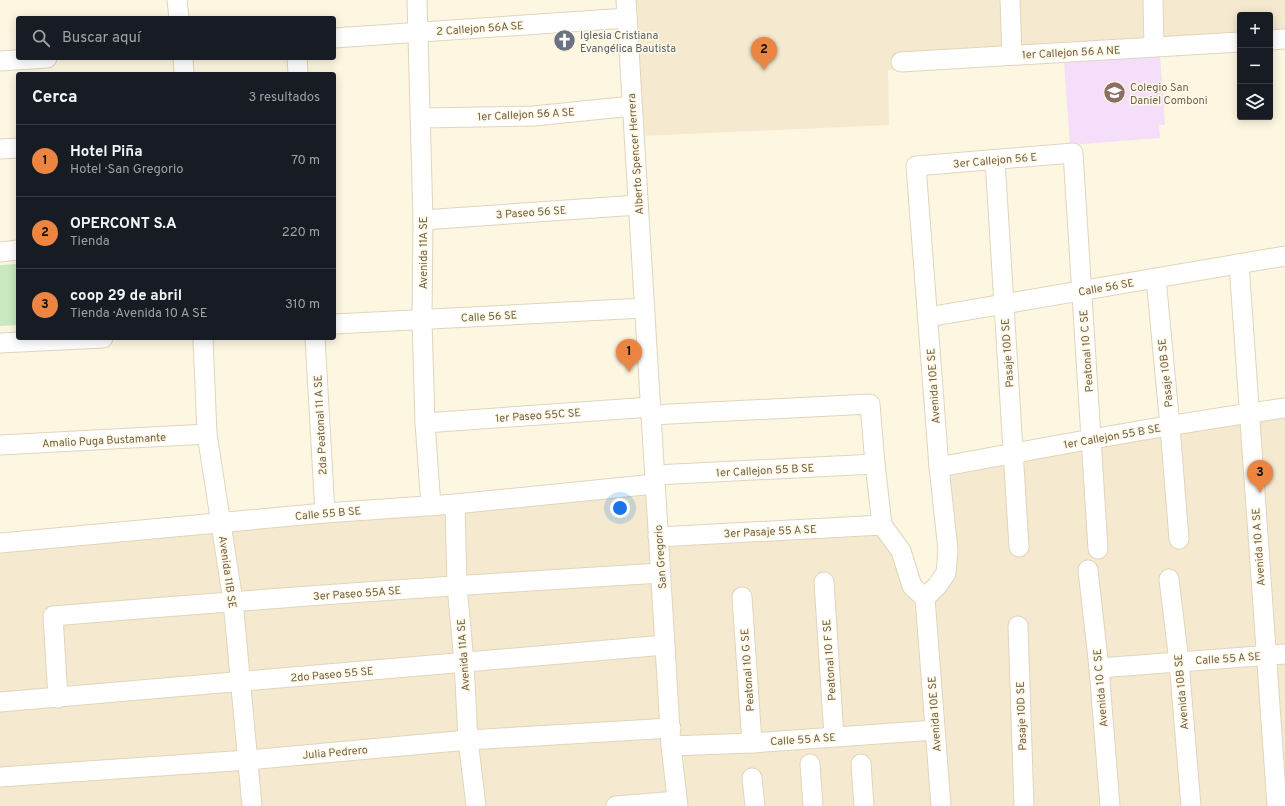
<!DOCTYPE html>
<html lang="es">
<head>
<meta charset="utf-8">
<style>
  :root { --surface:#171b24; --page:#20242c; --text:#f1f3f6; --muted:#9ea1a6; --line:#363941; --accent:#eb8541 }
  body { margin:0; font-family:Overpass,sans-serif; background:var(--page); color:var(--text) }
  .controls { position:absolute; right:12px; top:12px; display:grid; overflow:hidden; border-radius:4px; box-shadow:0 2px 10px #0003 }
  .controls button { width:36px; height:36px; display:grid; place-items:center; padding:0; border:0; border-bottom:1px solid var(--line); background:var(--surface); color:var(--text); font:20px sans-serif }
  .you { position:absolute; left:620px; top:508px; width:14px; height:14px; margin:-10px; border:3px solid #fff; border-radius:50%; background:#1a73e8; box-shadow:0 0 0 6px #1a73e833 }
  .badge { display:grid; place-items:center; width:26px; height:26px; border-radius:50%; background:var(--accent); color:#111; font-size:13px; font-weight:700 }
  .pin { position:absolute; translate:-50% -33px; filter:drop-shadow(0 1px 2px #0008) }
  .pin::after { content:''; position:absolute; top:21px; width:14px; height:12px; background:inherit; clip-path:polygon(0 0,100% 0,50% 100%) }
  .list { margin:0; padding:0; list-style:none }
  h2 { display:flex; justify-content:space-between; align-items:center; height:52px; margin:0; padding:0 16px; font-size:17px }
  h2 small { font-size:13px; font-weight:400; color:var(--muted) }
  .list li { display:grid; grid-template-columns:26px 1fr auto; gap:12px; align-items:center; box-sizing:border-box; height:72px; padding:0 16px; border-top:1px solid var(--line) }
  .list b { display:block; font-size:15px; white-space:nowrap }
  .list p { margin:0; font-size:13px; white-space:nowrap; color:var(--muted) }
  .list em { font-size:13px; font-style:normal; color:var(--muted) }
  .icon { flex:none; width:22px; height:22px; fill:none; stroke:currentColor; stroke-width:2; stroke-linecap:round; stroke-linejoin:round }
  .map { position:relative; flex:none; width:1285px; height:806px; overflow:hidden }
  .search { position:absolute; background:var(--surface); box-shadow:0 2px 10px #0003; left:16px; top:16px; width:320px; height:44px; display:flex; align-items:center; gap:10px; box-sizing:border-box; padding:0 14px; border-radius:4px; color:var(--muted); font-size:15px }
  .panel { position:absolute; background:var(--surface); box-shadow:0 2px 10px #0003; left:16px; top:72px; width:320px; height:268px; border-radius:4px }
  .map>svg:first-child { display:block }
  .residential { fill:#f5eacf }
  .education { fill:#f4def9 }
  .green { fill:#c9eabf }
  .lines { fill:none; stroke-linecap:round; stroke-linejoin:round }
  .minor-casing { stroke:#e1d4bc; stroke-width:21 }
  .minor { stroke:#fff; stroke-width:19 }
  .labels { text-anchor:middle; stroke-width:3; stroke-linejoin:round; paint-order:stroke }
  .street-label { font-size:11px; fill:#745f47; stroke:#fffae7 }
  .worship-label { font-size:11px; fill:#5b616d; stroke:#fffae7; text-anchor:start }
  .education-label { font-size:11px; fill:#785e54; stroke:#fffae7; text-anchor:start }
</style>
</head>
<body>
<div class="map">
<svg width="1285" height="806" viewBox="0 0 1285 806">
  <rect width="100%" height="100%" fill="#fdf7e1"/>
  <g class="residential">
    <path d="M633,0H1285V45L1270,46V15H1240V48L888,70L889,125L642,136Z"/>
    <path d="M1285,415V806H944L928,600L949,574L945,469Z"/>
    <path d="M648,492L668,806H0V547Z"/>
    <path d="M880,532L920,601L933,806H680L664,540Z"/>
  </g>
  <path class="education" d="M1160,55L1165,125H1159L1160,138L1070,145L1064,62Z"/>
  <path class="green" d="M18,264V325L0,326V265Z"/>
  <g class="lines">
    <defs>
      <g id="minor">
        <path d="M177,0L179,18"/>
        <path d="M417,0L423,220L422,319L425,423L431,506"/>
        <path d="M626,0L671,746L678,806"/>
        <path d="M1010,0L1012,55"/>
        <path d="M1153,0L1154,47"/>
        <path d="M334,38L627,18"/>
        <path d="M1270,40L1285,39"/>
        <path d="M183,58L184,74"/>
        <path d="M297,58L298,74"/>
        <path d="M0,61L47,58"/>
        <path d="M901,62L1240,42"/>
        <path d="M420,118L534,116L632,106"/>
        <path d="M0,149L18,148"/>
        <path d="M995,160L1019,547"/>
        <path d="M423,220L638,205"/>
        <path d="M0,252L18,250"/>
        <path d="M1239,264L1277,806"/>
        <path d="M1156,278L1170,427L1179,539"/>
        <path d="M928,317L1285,256"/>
        <path d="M334,324L644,308"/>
        <path d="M203,338L207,434L233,601L252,806"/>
        <path d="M315,338L325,513"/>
        <path d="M0,343L103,338"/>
        <path d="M651,415L870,404L875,464L882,525L901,551L912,586L925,598L941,806"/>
        <path d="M425,423L651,407"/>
        <path d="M0,445L207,434"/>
        <path d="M939,467C1054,446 1169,424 1285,408"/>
        <path d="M655,475L875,464"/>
        <path d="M455,504L457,586L464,662L468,740L476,806"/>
        <path d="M658,537L882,525"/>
        <path d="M0,543L325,513L455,504L655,484"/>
        <path d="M1088,570L1099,668L1110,806"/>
        <path d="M1169,579L1179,662L1191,806"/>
        <path d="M824,582L834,737"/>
        <path d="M742,597L752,743"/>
        <path d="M925,598L937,586L946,573L948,550L939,467L916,166L1073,153L1098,549"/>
        <path d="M1018,626L1024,806"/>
        <path d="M1099,668L1285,654"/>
        <path d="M58,698L53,616C256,599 459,585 661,573"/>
        <path d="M0,702L665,645"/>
        <path d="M671,746L752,743L935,730"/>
        <path d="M810,764L813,806"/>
        <path d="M861,764L864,806"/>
        <path d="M0,777L248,760L468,740L671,728"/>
        <path d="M752,778L755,806"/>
        <path d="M616,806L677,801"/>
      </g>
    </defs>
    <use href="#minor" class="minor-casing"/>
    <use href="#minor" class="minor"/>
  </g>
  <defs>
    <symbol id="church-disc" viewBox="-11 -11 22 22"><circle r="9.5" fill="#6b7280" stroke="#fffae7"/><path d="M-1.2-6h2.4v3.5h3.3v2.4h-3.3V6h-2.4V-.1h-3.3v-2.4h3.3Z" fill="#fff"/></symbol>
    <symbol id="school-disc" viewBox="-11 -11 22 22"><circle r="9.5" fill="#8d6e63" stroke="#fffae7"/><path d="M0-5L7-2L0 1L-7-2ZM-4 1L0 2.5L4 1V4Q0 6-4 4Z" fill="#fff"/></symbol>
  </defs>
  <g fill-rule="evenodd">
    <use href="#church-disc" x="552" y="28" width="25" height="25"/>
    <use href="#school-disc" x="1102" y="80" width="25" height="25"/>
  </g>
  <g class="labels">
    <g class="street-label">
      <text transform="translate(480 28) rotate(-4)" y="4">2 Callejon 56A SE</text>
      <text transform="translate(1071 52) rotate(-3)" y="4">1er Callejon 56 A NE</text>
      <text transform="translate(526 114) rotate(-3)" y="4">1er Callejon 56 A SE</text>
      <text transform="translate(635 154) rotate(-94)" y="4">Alberto Spencer Herrera</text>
      <text transform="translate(995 160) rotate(-5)" y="4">3er Callejon 56 E</text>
      <text transform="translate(531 212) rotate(-4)" y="4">3 Paseo 56 SE</text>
      <text transform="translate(423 253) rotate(-90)" y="4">Avenida 11A SE</text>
      <text transform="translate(1106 287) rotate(-10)" y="4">Calle 56 SE</text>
      <text transform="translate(489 316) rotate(-3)" y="4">Calle 56 SE</text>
      <text transform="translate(1086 351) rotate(-94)" y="4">Peatonal 10 C SE</text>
      <text transform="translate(1007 353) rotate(-94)" y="4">Pasaje 10D SE</text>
      <text transform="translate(1165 373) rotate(-96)" y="4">Pasaje 10B SE</text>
      <text transform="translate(933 386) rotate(-94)" y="4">Avenida 10E SE</text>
      <text transform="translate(538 415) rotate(-4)" y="4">1er Paseo 55C SE</text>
      <text transform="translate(320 425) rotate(-93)" y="4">2da Peatonal 11 A SE</text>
      <text transform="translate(1112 436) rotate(-10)" y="4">1er Callejon 55 B SE</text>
      <text transform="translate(104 440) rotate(-3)" y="4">Amalio Puga Bustamante</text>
      <text transform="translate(765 470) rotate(-3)" y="4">1er Callejon 55 B SE</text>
      <text transform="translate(328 513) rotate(-5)" y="4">Calle 55 B SE</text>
      <text transform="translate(770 531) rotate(-3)" y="4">3er Pasaje 55 A SE</text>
      <text transform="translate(1258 547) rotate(-94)" y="4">Avenida 10 A SE</text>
      <text transform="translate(660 557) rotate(-94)" y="4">San Gregorio</text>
      <text transform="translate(228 572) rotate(82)" y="4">Avenida 11B SE</text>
      <text transform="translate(357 593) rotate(-4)" y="4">3er Paseo 55A SE</text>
      <text transform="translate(463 655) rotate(-94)" y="4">Avenida 11A SE</text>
      <text transform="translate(1228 658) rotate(-4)" y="4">Calle 55 A SE</text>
      <text transform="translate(829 660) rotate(-94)" y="4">Peatonal 10 F SE</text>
      <text transform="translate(747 670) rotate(-94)" y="4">Peatonal 10 G SE</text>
      <text transform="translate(332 674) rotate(-5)" y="4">2do Paseo 55 SE</text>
      <text transform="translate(1100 688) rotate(-95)" y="4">Avenida 10 C SE</text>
      <text transform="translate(1181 692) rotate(-95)" y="4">Avenida 10B SE</text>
      <text transform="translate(934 714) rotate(-94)" y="4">Avenida 10E SE</text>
      <text transform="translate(1021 716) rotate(-92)" y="4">Pasaje 10D SE</text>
      <text transform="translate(803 739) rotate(-4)" y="4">Calle 55 A SE</text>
      <text transform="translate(335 752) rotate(-5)" y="4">Julia Pedrero</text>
    </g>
    <g class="worship-label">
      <text x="580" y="39">Iglesia Cristiana<tspan x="580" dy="13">Evangélica Bautista</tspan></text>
    </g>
    <g class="education-label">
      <text x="1130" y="91">Colegio San<tspan x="1130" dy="13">Daniel Comboni</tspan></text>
    </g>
  </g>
</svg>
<div class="controls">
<button>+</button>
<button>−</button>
<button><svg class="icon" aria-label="layers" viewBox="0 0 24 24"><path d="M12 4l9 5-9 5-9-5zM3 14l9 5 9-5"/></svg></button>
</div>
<div class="you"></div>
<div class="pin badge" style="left:629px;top:372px">1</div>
<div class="pin badge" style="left:764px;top:70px">2</div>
<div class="pin badge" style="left:1260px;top:493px">3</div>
<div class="search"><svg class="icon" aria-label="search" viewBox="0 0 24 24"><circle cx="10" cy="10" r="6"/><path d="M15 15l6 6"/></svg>Buscar aquí</div>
<section class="panel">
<h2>Cerca<small>3 resultados</small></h2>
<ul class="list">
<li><span class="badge">1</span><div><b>Hotel Piña</b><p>Hotel · San Gregorio</p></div><em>70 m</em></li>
<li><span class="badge">2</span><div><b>OPERCONT S.A</b><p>Tienda</p></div><em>220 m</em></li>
<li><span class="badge">3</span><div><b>coop 29 de abril</b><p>Tienda · Avenida 10 A SE</p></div><em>310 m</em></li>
</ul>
</section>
</div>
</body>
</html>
